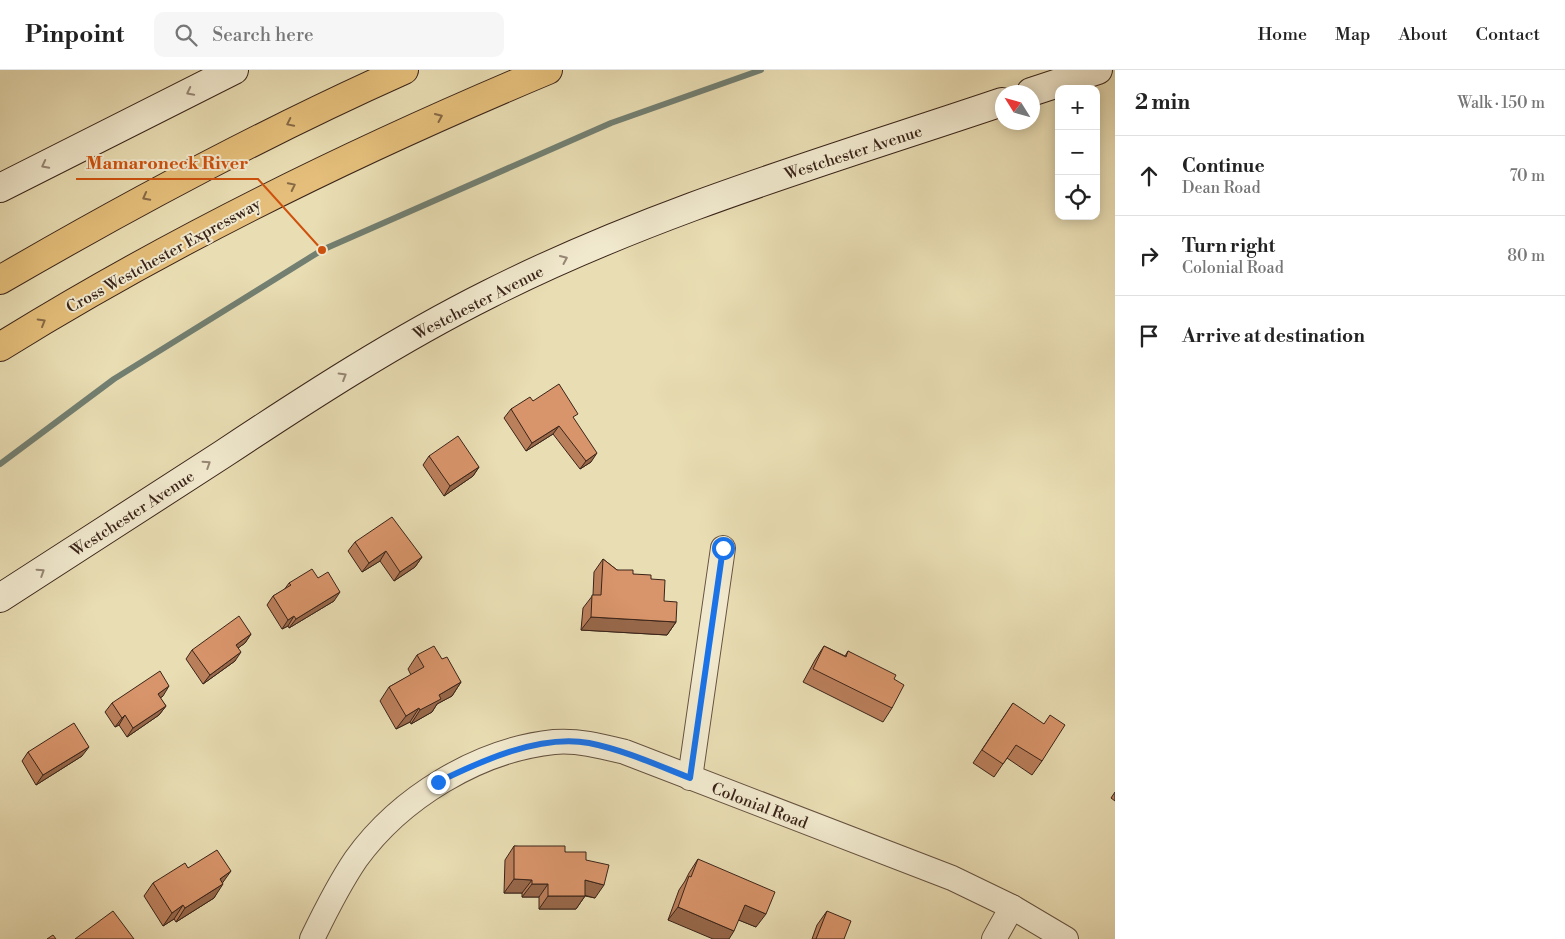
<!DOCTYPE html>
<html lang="en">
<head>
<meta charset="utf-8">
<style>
  :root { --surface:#fff; --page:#f6f6f6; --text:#222; --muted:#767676; --line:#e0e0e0 }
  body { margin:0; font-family:"Libre Bodoni",serif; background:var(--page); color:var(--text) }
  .controls { position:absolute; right:15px; top:15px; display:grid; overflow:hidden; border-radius:10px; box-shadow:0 2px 12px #0003 }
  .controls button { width:45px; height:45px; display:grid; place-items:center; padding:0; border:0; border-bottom:1px solid var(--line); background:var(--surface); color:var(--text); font:25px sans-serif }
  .compass { position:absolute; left:995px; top:15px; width:45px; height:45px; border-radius:50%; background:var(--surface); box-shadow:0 2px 12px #0003; rotate:307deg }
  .stop { position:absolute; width:15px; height:15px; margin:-11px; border:4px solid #1a73e8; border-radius:50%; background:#fff }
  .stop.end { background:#1a73e8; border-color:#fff; box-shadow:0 1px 5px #0008 }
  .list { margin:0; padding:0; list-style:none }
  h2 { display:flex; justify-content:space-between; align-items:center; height:65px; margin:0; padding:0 20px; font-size:21px }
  h2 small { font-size:16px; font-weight:400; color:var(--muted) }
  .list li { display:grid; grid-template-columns:32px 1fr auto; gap:15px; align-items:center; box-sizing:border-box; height:80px; padding:0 20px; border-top:1px solid var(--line) }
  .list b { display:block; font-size:19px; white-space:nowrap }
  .list p { margin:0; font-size:16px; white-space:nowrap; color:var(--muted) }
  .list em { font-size:16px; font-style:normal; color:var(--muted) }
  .icon { flex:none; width:28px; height:28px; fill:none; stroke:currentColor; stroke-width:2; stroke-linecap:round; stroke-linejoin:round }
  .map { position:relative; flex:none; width:1115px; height:869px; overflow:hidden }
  header { display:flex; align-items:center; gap:30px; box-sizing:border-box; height:70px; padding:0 25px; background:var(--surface); border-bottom:1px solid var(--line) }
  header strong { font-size:24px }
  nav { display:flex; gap:28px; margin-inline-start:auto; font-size:18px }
  .search { width:350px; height:45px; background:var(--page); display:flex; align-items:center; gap:12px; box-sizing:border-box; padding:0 18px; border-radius:10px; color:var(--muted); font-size:19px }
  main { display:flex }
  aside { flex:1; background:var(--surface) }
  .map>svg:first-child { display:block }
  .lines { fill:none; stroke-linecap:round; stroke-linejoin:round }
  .stream { stroke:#727f71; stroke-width:6 }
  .street-casing { stroke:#665240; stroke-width:26 }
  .secondary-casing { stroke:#3a2419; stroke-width:30 }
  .highway-casing { stroke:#3a2419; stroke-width:30 }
  .street { stroke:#f1e9ce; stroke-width:24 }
  .secondary { stroke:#f1e9ce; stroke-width:28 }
  .highway { stroke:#e4be7a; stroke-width:28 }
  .wall { fill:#ba7f5b; stroke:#3a2419 }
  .shaded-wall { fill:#97684a; stroke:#3a2419 }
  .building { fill:#d8946a; stroke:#3a2419 }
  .oneway { stroke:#968674 }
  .oneway2 { stroke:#866945 }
  .route { stroke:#1a73e8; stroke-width:6 }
  .labels { text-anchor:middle; stroke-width:4; stroke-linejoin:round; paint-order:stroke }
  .street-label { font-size:16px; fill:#3a2419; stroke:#f1e9ce }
  .leader { fill:none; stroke:#ce510e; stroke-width:2 }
  .callout-dot { fill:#ce510e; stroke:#f1e9ce; stroke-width:2 }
  .callout-label { font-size:18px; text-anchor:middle; font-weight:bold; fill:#ce510e; stroke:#f1e9ce; stroke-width:4; stroke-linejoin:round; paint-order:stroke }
</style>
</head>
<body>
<header>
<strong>Pinpoint</strong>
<div class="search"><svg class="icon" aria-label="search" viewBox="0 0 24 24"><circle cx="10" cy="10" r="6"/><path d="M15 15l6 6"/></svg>Search here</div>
<nav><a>Home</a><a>Map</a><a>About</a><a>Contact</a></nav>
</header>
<main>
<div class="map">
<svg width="1115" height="869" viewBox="0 0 1115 869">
  <rect width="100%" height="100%" fill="#e9ddb3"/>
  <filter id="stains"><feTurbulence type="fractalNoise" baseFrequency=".004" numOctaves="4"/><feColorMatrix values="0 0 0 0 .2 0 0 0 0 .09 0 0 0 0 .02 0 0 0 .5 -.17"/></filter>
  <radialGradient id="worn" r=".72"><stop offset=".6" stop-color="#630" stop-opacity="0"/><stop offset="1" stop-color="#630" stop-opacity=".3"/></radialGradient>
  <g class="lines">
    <path class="stream" d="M0,394L114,309L322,180L611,53L761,0"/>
    <defs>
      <g id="street">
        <path d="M690,708L723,478"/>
        <path d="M312,869C325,842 339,814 356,789C400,728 478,680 554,672C578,670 601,676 625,682L952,808L1012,837L1066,869"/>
        <path d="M994,869L1012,837"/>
      </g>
      <g id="secondary">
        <path d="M1031,22L1098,0"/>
        <path d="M0,118L234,0"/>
        <path d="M0,528C74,480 149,432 223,384C309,327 397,270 489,224C653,141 830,90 1002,32"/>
      </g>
      <g id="highway">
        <path d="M0,210C131,134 265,62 404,0"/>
        <path d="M0,277C174,169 359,79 548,0"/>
      </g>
    </defs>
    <use href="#street" class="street-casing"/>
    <use href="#secondary" class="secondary-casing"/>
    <use href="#highway" class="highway-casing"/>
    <use href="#street" class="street"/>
    <use href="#secondary" class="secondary"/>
    <use href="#highway" class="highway"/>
  </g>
  <g class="wall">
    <path d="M533,331L574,349L591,392L580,399L553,364L526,381L504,348L511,339Z"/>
    <path d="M429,386L479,397L473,406L444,426L423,395Z"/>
    <path d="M355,472L422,487L415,497L394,511L380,491L362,502L348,481Z"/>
    <path d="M603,489L617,500L651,509L676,552L667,565L581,560L583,538L593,525L594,502Z"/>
    <path d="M318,508L334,531L289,558L288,556L282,559L267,535L273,526L284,520L289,513Z"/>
    <path d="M251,564L245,573L238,578L235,591L203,614L186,589L192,580Z"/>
    <path d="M824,576L845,586L848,581L894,609L892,638L883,652L803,612L815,590Z"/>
    <path d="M417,585L442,589L461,612L452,626L437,634L432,642L411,654L410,652L396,659L380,631L389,617L411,605L408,599Z"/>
    <path d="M163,626L160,628L166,636L159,645L127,667L119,655L115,657L105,642L112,633Z"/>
    <path d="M1013,633L1042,691L1032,705L1007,688L994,707L973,693Z"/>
    <path d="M28,682L82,686L36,715L22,691Z"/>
    <path d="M1115,722V731L1111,728Z"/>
    <path d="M514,776L565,782L586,790L595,828L585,826L576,839H539V827H522V823H504L505,790Z"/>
    <path d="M698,789L756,857L739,850H668L679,820L685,811L689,803Z"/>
    <path d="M188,798L222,813L214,828L176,852L174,849L163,856L144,826L153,813Z"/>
    <path d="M827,841L844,869H812L817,855Z"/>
  </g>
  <g class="shaded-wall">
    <path d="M559,356L553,364L526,381L532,373Z"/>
    <path d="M597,383L591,392L580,399L586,391Z"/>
    <path d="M479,397L473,406L444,426L450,416Z"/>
    <path d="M386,481L380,491L362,502L369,493Z"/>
    <path d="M422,487L415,497L394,511L400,502Z"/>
    <path d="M340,522L334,531L289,558L296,549Z"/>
    <path d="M294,546L288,556L282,559L288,550Z"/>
    <path d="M591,547L676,552L667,565L581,560Z"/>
    <path d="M251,564L245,573L230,584L236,575Z"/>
    <path d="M241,582L235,591L203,614L210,605Z"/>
    <path d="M461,612L452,626L437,634L432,642L411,654L420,640L439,625Z"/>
    <path d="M169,616L163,626L151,634L158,624Z"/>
    <path d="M166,636L159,645L127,667L133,658Z"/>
    <path d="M419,638L410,652L396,659L406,646Z"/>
    <path d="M125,645L119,655L115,657L122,648Z"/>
    <path d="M89,677L82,686L36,715L43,705Z"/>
    <path d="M231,801L221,815L220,809Z"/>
    <path d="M514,809L532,810L522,823H504Z"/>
    <path d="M585,810L604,815L595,828L576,823Z"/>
    <path d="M223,814L214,828L176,852L185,838Z"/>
    <path d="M532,814H548L539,827H522Z"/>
    <path d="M548,826H585L576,839H539Z"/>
    <path d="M183,835L174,849L163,856L172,843Z"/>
    <path d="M745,835L766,844L756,857L736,849Z"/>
    <path d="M678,837L734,861L729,869H713L668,850Z"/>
  </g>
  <g class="building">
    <path d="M559,314L578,344L573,347L597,383L586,391L559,356L532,373L511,339L530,327L533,331Z"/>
    <path d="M458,366L479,397L450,416L429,386Z"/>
    <path d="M392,447L422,487L400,502L386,481L369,493L355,472Z"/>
    <path d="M603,489L617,500H633V504L651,505V509L665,510L664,531L677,532L676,552L591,547L592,525H601Z"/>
    <path d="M312,499L318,508L328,502L340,522L296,549L294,546L288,550L273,526L291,515L289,513Z"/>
    <path d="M239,546L251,564L236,575L241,582L210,605L192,580Z"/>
    <path d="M434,576L442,589L447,587L461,612L439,625L441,629L420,640L419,638L406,646L389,617L424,597L417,585Z"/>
    <path d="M824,576L846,587L848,581L896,605L894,609L904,615L892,638L813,599Z"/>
    <path d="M160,601L169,616L158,624L166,636L133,658L125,645L122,648L112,633Z"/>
    <path d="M1013,633L1044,654L1050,645L1065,655L1042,691L1016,675L1003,694L982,680Z"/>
    <path d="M74,653L89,677L43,705L28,682Z"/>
    <path d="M514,776H565V782H586V790L609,795L604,815L585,810V826H548V814H532V810L514,809Z"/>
    <path d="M217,780L231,801L220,809L223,814L185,838L183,835L172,843L153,813L185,793L188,798Z"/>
    <path d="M698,789L775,822L766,844L745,835L734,861L678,837L689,806L691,807Z"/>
    <path d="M113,841L134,869H75Z"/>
    <path d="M827,841L851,851L844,869H816Z"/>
    <path d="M53,865L56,869H47Z"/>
  </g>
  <defs><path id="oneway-chevron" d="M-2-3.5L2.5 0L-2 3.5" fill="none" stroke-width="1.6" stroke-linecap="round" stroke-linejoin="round" transform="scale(1.25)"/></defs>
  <g class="oneway">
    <use href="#oneway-chevron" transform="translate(190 22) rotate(153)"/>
    <use href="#oneway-chevron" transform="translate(45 95) rotate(153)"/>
    <use href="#oneway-chevron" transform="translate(564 189) rotate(-24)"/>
    <use href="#oneway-chevron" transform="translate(343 306) rotate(-31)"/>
    <use href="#oneway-chevron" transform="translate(207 394) rotate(-33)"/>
    <use href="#oneway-chevron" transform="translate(41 502) rotate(-33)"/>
  </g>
  <g class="oneway2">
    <use href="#oneway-chevron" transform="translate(439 47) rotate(-24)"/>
    <use href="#oneway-chevron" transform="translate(290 53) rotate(154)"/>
    <use href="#oneway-chevron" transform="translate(292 116) rotate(-26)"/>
    <use href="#oneway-chevron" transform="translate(146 127) rotate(152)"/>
    <use href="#oneway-chevron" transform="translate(42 252) rotate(-30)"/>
  </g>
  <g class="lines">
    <path class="route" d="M438,712C481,691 540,664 589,673C624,680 657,695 690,708L723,478"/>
  </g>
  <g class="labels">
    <g class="street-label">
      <text transform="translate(853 82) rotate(-18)" y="6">Westchester Avenue</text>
      <text transform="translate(163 185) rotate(-29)" y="6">Cross Westchester Expressway</text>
      <text transform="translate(478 232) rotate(-27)" y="6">Westchester Avenue</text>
      <text transform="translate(132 443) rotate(-33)" y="6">Westchester Avenue</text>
      <text transform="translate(760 735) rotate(21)" y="6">Colonial Road</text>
    </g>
  </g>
  <path class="leader" d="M322 180L258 109H76"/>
  <circle class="callout-dot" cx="322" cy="180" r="5"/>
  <g class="callout-label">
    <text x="167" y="99">Mamaroneck River</text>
  </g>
  <rect width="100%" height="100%" filter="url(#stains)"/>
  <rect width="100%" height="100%" fill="url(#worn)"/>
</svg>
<div class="controls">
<button>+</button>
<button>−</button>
<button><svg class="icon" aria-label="locate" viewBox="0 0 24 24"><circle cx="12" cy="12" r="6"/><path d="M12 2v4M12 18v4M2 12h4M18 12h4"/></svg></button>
</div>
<svg class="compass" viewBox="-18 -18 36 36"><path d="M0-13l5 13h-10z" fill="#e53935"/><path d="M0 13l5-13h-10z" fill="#767676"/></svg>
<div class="stop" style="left:723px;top:478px"></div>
<div class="stop end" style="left:438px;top:712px"></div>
</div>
<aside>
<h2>2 min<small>Walk · 150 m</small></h2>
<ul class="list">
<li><svg class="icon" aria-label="ahead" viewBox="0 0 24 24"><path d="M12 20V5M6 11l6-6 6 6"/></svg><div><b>Continue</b><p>Dean Road</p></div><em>70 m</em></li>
<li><svg class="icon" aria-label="right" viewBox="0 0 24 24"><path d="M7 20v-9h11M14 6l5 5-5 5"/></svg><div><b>Turn right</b><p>Colonial Road</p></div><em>80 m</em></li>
<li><svg class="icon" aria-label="arrive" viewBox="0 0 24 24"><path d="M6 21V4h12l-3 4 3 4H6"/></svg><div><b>Arrive at destination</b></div></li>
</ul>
</aside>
</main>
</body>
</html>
